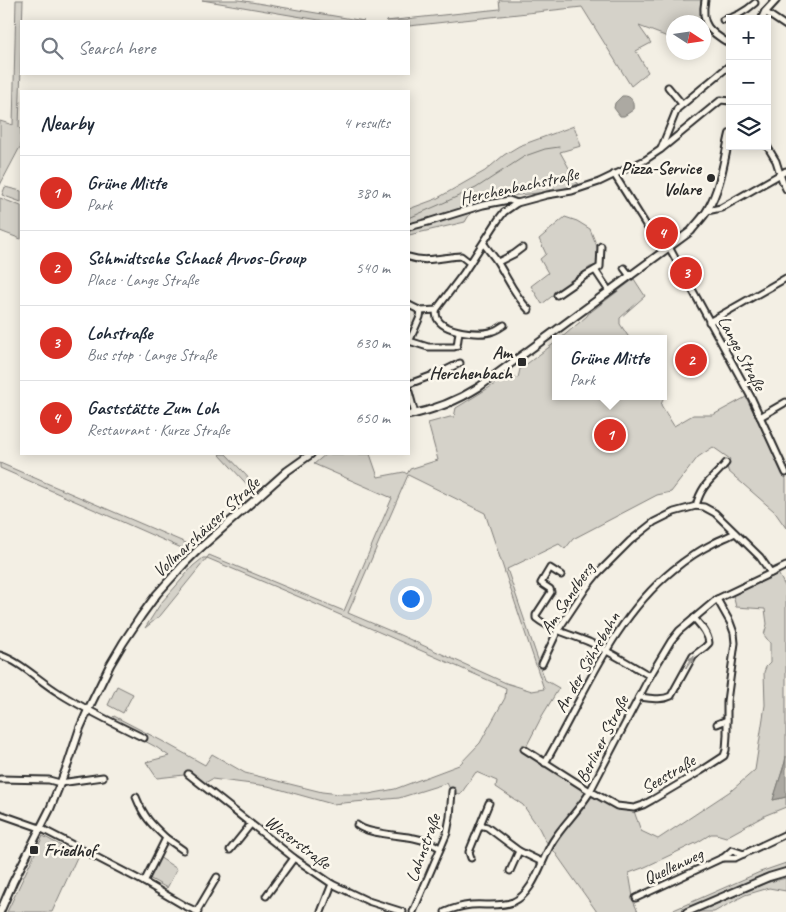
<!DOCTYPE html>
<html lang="en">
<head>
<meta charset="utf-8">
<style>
  :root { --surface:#fff; --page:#f6f6f7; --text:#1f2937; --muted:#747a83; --line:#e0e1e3; --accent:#d93025 }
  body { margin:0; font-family:Caveat,sans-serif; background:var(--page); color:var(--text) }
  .controls { position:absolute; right:15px; top:15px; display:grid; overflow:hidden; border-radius:0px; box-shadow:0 2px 12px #0003 }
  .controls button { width:45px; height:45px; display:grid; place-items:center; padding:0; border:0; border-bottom:1px solid var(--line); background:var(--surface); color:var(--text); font:25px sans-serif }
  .compass { position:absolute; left:666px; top:15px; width:45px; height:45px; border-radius:50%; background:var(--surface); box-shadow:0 2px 12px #0003; rotate:102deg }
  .you { position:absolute; left:410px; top:598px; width:18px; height:18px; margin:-12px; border:4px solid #fff; border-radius:50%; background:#1a73e8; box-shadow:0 0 0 8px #1a73e833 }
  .badge { display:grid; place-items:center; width:32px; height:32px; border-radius:50%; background:var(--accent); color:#fff; font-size:16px; font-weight:700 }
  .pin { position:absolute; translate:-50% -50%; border:2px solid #fff; box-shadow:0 1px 5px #0006 }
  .popup { position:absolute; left:552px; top:335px; width:115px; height:65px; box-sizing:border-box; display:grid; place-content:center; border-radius:0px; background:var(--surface); filter:drop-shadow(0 1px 4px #0005); font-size:16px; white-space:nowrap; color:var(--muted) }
  .popup b { font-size:19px; color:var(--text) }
  .popup::after { content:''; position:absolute; left:50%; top:100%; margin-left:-10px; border:10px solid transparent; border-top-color:var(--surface) }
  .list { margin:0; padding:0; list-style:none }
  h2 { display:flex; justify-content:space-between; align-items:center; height:65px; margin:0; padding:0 20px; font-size:21px }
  h2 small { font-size:16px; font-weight:400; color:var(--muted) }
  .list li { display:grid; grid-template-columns:32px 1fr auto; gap:15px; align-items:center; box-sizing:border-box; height:75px; padding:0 20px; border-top:1px solid var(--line) }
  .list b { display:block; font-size:19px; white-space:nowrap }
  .list p { margin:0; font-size:16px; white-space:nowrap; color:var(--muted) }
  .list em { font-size:16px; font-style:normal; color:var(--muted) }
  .icon { flex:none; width:28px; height:28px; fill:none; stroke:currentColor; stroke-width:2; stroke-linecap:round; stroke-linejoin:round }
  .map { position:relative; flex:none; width:786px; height:912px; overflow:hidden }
  .search { position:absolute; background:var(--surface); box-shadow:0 2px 12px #0003; left:20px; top:20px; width:390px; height:55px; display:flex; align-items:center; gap:12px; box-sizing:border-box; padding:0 18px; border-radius:0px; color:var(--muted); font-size:19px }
  .panel { position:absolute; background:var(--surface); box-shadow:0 2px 12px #0003; left:20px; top:90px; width:390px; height:365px; border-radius:0px }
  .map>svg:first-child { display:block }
  .green { fill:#d5d2c9; stroke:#807e7a; fill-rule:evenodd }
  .water { fill:#aca9a2; stroke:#787772 }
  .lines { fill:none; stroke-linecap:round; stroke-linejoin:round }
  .stream { stroke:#787772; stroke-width:1 }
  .minor-casing { stroke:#2b2b2b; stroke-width:9 }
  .major-casing { stroke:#2b2b2b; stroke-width:10 }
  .minor { stroke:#fbf7ec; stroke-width:5 }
  .major { stroke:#fbf7ec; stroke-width:6 }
  .oneway { fill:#93918c }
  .poi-dot { fill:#2b2b2b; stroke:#fbf7ec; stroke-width:2 }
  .labels { text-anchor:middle; stroke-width:5; stroke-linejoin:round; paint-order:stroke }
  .poi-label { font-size:18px; font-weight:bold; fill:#2b2b2b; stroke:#fbf7ec; text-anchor:end }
  .street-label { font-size:18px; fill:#2b2b2b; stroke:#fbf7ec }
</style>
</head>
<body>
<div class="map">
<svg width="786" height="912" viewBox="0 0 786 912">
  <rect width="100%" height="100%" fill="#f3efe4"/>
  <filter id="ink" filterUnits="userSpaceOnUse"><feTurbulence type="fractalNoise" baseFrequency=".02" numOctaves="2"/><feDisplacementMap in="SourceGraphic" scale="10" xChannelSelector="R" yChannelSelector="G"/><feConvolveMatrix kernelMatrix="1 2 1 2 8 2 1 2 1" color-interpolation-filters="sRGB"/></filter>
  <g filter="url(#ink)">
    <g class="green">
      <path d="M16,0H23L19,128L21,129V147H20L0,185V121L13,125Z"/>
      <path d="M202,0H239L364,21H325Z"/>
      <path d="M499,0H701L700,22H674L673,39L639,26L651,43L636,51L648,72L631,86L582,7L409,26V21H386L500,9Z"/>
      <path d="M574,126L581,146L560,152L578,184L556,191L510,196L474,207L465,222L409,235V209L436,199L485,171L504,155L519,146Z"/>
      <path d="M5,187L21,191V202L2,195Z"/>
      <path d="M0,198L21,206V239L0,231Z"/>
      <path d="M565,217L577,221L590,229L598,249L597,265L590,267L542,304L531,286L548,273L540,259L546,254L539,239Z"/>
      <path d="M634,279L645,296L620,318V324L630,339H560L587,316L588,314Z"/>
      <path d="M556,342V396H661L663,399L661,405L674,426L693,415H713L746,397L786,479V528L774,511L728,471L727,464L730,459L713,447L698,457L671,492L657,495L573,539L565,549L559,544L507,569L545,680L559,688L542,716L524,751L595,796L620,809L634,811L641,831L658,839L732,790L755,770L765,705L764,672L766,667L770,663V643L764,635L767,624L765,609L736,607L733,595L778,573L786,588V756L785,762L773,800L786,797V807L766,815L726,837L716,834H711L698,842L645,867L629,873L634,903L638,912H597L554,851L545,840L539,828L523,805L496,787L497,781L476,772L460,795L451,791L447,783L399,798L332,804L268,786L212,779L205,783L193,774L157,778L146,762L169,756L156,747L109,722L114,716L162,741L205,765L212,754L245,773L322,792L340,794H369L395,789L459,765L480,743L505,698L506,688L304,599L207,558L160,616L145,628L161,603L176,586L193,566L203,558H207L209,555L344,611L392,498L314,464L326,454H370L378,477L404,472L407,474L410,469L438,460L428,423L450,417H454L456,408L508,376L518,378L520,369ZM408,475L485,513L544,689L532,691L506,683L400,635L348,613Z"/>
      <path d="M219,454H226L258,488L254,492Z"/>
      <path d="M0,463L193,546L186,550L0,468Z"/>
      <path d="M117,686L133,694L123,713L108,705Z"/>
      <path d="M43,836L78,855L52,912H7Z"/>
      <path d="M159,857L177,869L167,888L149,878Z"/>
      <path d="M786,863V868L762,876L678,912H669L760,872Z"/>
      <path d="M786,878V891L769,888L745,895L714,912H698L765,883Z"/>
    </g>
    <g class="water">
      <path d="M622,96C632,95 634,102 633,110L624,116H620L614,108L615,103Z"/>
      <path d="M786,756V797L773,800L785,762Z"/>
    </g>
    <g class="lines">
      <path class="stream" d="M409,218L441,204L476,188L525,156L545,149L559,147"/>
      <defs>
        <g id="minor">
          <path d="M705,0C700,25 710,32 730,44"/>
          <path d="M765,12L786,26"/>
          <path d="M723,20C736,17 746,11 755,3"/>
          <path d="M668,87L682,104"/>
          <path d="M767,146L776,161L782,180L786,189"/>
          <path d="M661,149L677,109L730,65"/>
          <path d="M614,174L663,252"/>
          <path d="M707,211L721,208L786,171"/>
          <path d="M409,227L428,222L483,205L509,200L517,203L547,195L572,191L599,182L645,160L660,150L721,100L730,101"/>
          <path d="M484,244C488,250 494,256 498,263C508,279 515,296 529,310"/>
          <path d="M669,247L752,399L786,473"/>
          <path d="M409,257C426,263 443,257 461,256L470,263"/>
          <path d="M498,262L514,254L522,248"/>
          <path d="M624,268L630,276"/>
          <path d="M595,270L600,267L601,246"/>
          <path d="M557,295L586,275L595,270L609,291"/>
          <path d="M409,305L421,311"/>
          <path d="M436,310C436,312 436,315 437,318C443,332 481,336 493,331C497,330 501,327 504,325"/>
          <path d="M421,311L436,310L463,274L498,220L504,212L517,203"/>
          <path d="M709,322L786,278"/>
          <path d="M409,341L428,347H454L457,346L459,332"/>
          <path d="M409,342L420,317L421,311"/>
          <path d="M409,384L444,371L460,363"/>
          <path d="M409,392L415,414"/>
          <path d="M760,417L786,402"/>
          <path d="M696,506C702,483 713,479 726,463"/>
          <path d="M561,575L550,568L541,583L550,589L551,592L536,615V618C551,630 572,635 589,642C610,652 630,664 650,676"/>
          <path d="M0,655C21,662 39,681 59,693C86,710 115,724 144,738"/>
          <path d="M542,664L558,630L586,588L598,573L630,541L654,522L674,512L696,506L704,507L715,513L760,557L771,573"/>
          <path d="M639,697C650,698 661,701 671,696L693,656L705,647L709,643C708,633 700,625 694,618"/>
          <path d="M717,724L727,720"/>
          <path d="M524,749L590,791L617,806L634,808L643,805L652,800L701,771L724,756L726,750L727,735V701L735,643L734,633L730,622L717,599"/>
          <path d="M545,763C585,695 611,621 673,570C685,560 700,550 714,543C721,539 728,537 735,533"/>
          <path d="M188,774L294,858L332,884L368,901L403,912"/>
          <path d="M0,779L49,780L60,783L103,777"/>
          <path d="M136,797C144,817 151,824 166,838L144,882"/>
          <path d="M0,814L40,828L71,844L144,882L185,906L198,912"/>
          <path d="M357,825C367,834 400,835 414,838C424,840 432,843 440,848"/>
          <path d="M480,825L489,803"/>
          <path d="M166,838L183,850"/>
          <path d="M230,850L251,824"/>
          <path d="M471,858L469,852L480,825L487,827L519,851L542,862"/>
          <path d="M723,858L732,850L744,854"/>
          <path d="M510,871L519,851"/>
          <path d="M266,896L294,858"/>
          <path d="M636,898L722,858H735L786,834"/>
          <path d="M197,911L217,877"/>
          <path d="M321,912L332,884"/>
          <path d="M413,912L447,833L450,817L452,791"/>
          <path d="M445,912C454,908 462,906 471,905C485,904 501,907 513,902C535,892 541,860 553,841C563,825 577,812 588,795L650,676L671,641L679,631L717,599L786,566"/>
        </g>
        <g id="major">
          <path d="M762,19L765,12L776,0"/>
          <path d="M409,415C434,410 457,401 479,387L691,231C696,224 704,217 708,209C721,187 724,159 730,134"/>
          <path d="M0,912L13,882L50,809L68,764L80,728L88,710L110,665L123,643L141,616L157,594L184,564L197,551L287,471L311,454"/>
          <path d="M687,912L769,877L786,872"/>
        </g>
      </defs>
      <use href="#minor" class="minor-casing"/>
      <use href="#major" class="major-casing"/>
      <use href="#minor" class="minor"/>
      <use href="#major" class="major"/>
    </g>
    <defs><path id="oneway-solid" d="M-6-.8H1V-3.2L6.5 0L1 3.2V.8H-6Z" transform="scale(1.25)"/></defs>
    <use class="oneway" href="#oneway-solid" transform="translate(690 662) rotate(-55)"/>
  </g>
  <g class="poi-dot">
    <circle cx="711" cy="178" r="5"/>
    <rect x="517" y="357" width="10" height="10" rx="2.5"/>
    <rect x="29" y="845" width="10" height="10" rx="2.5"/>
  </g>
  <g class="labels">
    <g class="poi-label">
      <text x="701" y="174">Pizza-Service<tspan x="701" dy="21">Volare</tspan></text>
      <text x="512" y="358">Am<tspan x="512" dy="21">Herchenbach</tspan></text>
      <text x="44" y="856" text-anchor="start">Friedhof</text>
    </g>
    <g class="street-label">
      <text transform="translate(519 186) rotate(-12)" y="6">Herchenbachstraße</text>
      <text transform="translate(742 353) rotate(62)" y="6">Lange Straße</text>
      <text transform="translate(206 527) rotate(-43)" y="6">Vollmarshäuser Straße</text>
      <text transform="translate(567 598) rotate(-56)" y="6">Am Sandberg</text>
      <text transform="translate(587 662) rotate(-60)" y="6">An der Söhrebahn</text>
      <text transform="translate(602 739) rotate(-63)" y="6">Berliner Straße</text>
      <text transform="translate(668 774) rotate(-31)" y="6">Seestraße</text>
      <text transform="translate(298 842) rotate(37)" y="6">Weserstraße</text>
      <text transform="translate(423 848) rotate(-70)" y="6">Lahnstraße</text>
      <text transform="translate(673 866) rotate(-25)" y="6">Quellenweg</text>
    </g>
  </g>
</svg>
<div class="controls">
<button>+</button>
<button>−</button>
<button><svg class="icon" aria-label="layers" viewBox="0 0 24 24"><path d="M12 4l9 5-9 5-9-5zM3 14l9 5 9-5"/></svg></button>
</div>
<svg class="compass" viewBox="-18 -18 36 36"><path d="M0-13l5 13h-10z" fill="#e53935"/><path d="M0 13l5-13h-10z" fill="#747a83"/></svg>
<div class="you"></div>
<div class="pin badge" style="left:610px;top:435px">1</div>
<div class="popup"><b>Grüne Mitte</b>Park</div>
<div class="pin badge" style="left:691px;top:360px">2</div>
<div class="pin badge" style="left:686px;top:273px">3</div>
<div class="pin badge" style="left:662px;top:233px">4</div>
<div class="search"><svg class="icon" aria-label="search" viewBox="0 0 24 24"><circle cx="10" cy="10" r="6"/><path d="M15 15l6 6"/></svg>Search here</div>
<section class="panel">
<h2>Nearby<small>4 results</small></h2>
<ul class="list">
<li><span class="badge">1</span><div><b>Grüne Mitte</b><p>Park</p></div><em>380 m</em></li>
<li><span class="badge">2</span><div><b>Schmidtsche Schack Arvos-Group</b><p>Place · Lange Straße</p></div><em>540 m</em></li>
<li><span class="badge">3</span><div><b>Lohstraße</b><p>Bus stop · Lange Straße</p></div><em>630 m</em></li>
<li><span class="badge">4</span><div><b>Gaststätte Zum Loh</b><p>Restaurant · Kurze Straße</p></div><em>650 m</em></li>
</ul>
</section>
</div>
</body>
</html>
